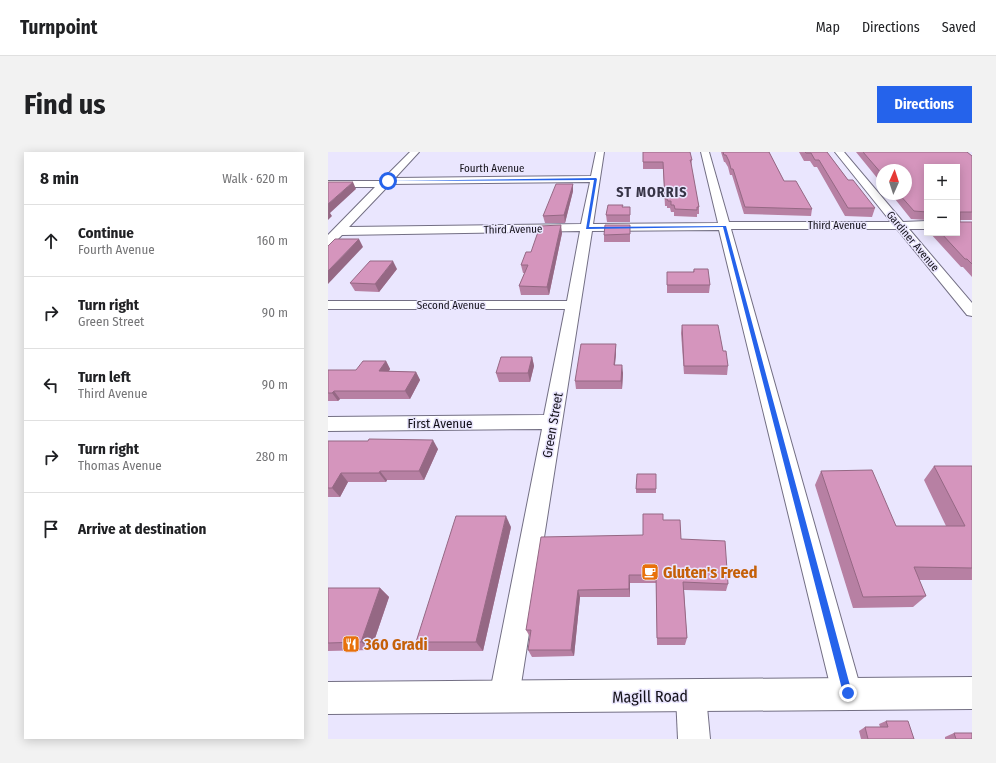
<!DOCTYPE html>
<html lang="en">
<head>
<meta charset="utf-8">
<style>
  :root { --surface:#fff; --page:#f2f2f2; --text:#202124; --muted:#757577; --line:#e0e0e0; --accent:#2563eb }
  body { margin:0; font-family:"Fira Sans Condensed",sans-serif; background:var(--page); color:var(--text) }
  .controls { position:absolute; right:12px; top:12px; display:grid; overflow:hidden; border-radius:0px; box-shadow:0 2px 10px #0003 }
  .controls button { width:36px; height:36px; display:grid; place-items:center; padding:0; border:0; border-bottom:1px solid var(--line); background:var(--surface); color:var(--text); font:20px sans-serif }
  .compass { position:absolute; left:548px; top:12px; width:36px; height:36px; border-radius:50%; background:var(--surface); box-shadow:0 2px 10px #0003; rotate:3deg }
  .stop { position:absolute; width:12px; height:12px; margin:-9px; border:3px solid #2563eb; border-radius:50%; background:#fff }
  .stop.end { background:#2563eb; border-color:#fff; box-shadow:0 1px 4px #0008 }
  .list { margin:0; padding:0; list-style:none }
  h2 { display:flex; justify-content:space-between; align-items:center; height:52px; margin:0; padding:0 16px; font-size:17px }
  h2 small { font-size:13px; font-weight:400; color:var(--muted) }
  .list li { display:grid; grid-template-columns:26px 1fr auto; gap:12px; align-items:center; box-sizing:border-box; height:72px; padding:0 16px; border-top:1px solid var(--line) }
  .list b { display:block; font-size:15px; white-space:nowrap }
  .list p { margin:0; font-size:13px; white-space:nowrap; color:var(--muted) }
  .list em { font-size:13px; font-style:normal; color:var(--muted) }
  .icon { flex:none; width:22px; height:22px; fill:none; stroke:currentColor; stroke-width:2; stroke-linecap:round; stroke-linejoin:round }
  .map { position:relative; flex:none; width:644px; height:587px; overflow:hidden; border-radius:0px }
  header { display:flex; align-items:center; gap:24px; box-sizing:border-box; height:56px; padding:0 20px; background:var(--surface); border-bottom:1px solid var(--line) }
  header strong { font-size:19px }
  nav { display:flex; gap:22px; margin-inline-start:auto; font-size:14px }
  .intro { display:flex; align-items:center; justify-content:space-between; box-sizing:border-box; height:96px; padding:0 24px }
  h1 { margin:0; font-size:28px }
  .button { padding:10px 18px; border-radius:0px; background:var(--accent); color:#fff; font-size:14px; font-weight:700 }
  main { display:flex; gap:24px; padding:0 24px }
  aside { flex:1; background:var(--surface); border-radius:0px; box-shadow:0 2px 10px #0003 }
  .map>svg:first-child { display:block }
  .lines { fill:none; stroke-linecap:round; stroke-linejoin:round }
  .minor-casing { stroke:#736f84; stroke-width:2 }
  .major-casing { stroke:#736f84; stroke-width:2 }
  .minor { fill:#fff; fill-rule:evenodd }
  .major { fill:#fff; fill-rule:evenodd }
  .wall { fill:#b780a3 }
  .shaded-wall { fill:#956884 }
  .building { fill:#d595bd; stroke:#956884 }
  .route { fill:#2563eb }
  .labels { text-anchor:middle; stroke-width:3; stroke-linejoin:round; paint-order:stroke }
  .far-street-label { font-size:11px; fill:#131119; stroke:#eae6fe }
  .street-label { font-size:13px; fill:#131119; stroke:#eae6fe }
  .far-district-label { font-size:14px; font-weight:bold; letter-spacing:1px; fill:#373446; stroke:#eae6fe }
  .near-food-label { font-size:16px; font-weight:bold; fill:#c56008; stroke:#eae6fe; text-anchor:start }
  .near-street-label { font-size:16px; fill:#131119; stroke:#eae6fe }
</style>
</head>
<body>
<header>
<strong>Turnpoint</strong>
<nav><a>Map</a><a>Directions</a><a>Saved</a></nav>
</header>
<div class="intro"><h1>Find us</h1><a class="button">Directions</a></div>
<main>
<aside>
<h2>8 min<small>Walk · 620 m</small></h2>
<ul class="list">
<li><svg class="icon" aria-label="ahead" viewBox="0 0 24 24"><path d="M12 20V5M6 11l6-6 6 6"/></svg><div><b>Continue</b><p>Fourth Avenue</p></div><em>160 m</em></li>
<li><svg class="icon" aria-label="right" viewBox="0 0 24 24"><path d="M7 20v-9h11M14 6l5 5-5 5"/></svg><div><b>Turn right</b><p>Green Street</p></div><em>90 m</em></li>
<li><svg class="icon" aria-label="left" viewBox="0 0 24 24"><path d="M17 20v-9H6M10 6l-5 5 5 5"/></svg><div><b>Turn left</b><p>Third Avenue</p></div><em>90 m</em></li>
<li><svg class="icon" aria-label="right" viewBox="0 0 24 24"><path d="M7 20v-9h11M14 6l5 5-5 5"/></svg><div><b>Turn right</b><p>Thomas Avenue</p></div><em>280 m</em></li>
<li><svg class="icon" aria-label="arrive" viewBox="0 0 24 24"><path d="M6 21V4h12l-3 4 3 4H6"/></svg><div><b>Arrive at destination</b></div></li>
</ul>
</aside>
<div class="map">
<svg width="644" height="587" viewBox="0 0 644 587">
  <rect width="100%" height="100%" fill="#eae6fe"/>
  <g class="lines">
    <defs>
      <g id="minor">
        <path d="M82,0H91L67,26L263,24L268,0H276L265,72L390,71L373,0H381L401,70H563L507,0H516L575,70L599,69V77H581L644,151V164L639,163L569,77H403L534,541L529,551L519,556L509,551L504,541L391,78L264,79L191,545L186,555L176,560L166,555L161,545L214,277L0,279V265L216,263L237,157H0V149H239L252,79L14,83L4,93L0,94V83L47,35H0V29H53ZM262,30L253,72L21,75L62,32Z"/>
        <path d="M363,529L373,534L378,544L382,587H350L348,544L353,534Z"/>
      </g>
      <path id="major" d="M644,525V557L0,562V530Z"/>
    </defs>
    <use href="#minor" class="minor-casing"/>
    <use href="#major" class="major-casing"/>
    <use href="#minor" class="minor"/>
    <use href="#major" class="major"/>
  </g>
  <g class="wall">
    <path d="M393,0H441L456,29L484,57L483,64L416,62L404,23H402L400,15L397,10H396Z"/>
    <path d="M471,0H499L520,28L547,56L544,65L517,64L489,15H486L482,9H476Z"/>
    <path d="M528,0H639L644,4V68H632V70H644V125L635,115H633L602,81H629L599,15V68L583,67L563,42H578L554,18V32Z"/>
    <path d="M364,8L363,14L371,55V62H369V65L346,64V60H343L342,56H339V54H337L335,17H315V10Z"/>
    <path d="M245,32V39L237,71H217L215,64Z"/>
    <path d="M295,55H302V70H279L278,63Z"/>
    <path d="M302,73V90H276V83Z"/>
    <path d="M234,81L221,143H193L191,134L197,121H195L193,113L203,100Z"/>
    <path d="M69,117L51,140L27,139L22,131Z"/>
    <path d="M366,117L382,133L381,141H339V120H365Z"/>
    <path d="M354,173L395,199L400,214L399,223L356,222L353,181Z"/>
    <path d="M288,192V201L287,213L295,221L294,237H248L247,229Z"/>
    <path d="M204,205L206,214L202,230H171L168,221Z"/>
    <path d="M58,209L62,217L61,219L88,220L92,228L82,247H12L10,249H0V218H28Z"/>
    <path d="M0,289L110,297L96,328H59L58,330H20L12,345H0Z"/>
    <path d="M606,314H644V428H591L598,444L585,455L525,456L487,333L493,319L568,374H618L596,328Z"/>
    <path d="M328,322V341H308V337Z"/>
    <path d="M335,368L353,387L400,432L398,439L356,438L359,486L357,493H329L328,431H302V445H252L246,504L204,505L200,498L202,485L198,478Z"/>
    <path d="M183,375L155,499H97L88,490Z"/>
    <path d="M0,436H52L61,445L43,498L0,499Z"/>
    <path d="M558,569L586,587H533L531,579L537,575H552L551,572Z"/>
    <path d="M626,581L644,587H617V585Z"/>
  </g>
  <g class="shaded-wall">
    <path d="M25,30L28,37L2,61L4,64L0,68V52Z"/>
    <path d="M245,32V39L237,71L236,63Z"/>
    <path d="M233,73L234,81L221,143L219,135Z"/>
    <path d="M31,87L35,95L0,132V119Z"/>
    <path d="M65,109L69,117L51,140L47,132Z"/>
    <path d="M288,192V201L286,221V213Z"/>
    <path d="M204,205L206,214L202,230L200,221Z"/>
    <path d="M58,209L62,217L56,228L51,219Z"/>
    <path d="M294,213L295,221L294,237L293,229Z"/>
    <path d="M88,220L92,228L82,247L77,239Z"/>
    <path d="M6,239L12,247L10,249L4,241Z"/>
    <path d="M105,288L110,297L96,328L91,319Z"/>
    <path d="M52,319L59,328L58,330L51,321Z"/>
    <path d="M13,321L20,330L12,345L4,336Z"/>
    <path d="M178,364L183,375L155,499L148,490Z"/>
    <path d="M301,423L302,431V445L301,437Z"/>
    <path d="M52,436L61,445L43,498L33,490Z"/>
    <path d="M250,438L252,445L246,504L243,498Z"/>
  </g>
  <g class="building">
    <path d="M315,0H362L364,8H362L363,11L371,55H369V58L347,57L346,53H343V49H340L339,47H337L335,10H315Z"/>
    <path d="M395,0H441L456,29H468L484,57L417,55L405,17H403L401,9L398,3H396Z"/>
    <path d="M477,0H499L520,28H525L547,56H520L491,8H487L483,1H478Z"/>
    <path d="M535,0H639L644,4V60H632V70H644V112L639,107H637L613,81H629V15H599V60L586,59L571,42H578V18H554V22Z"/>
    <path d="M0,30H25L0,52Z"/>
    <path d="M228,32H245L236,63L215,64Z"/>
    <path d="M280,53H295L294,55H302V63H278Z"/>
    <path d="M233,73L219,135L191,134L200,113H193L198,100H203L212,74Z"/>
    <path d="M277,73H302V82L276,83Z"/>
    <path d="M7,87H31L0,119V94Z"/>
    <path d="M42,109H65L47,132L22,131Z"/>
    <path d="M366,117H380L382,133H339V120H366Z"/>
    <path d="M354,173H390L395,199H398L400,214H356Z"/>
    <path d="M253,192H288L286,213H294L293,229H247Z"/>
    <path d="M173,205H204L200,221H168Z"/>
    <path d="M35,209H58L51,219L88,220L77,239H6L4,241H0V218H28Z"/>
    <path d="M41,287L105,288L91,319H52L51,321H13L4,336H0V289H40Z"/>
    <path d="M606,314H644V416L586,415L598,444L535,445L493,319L544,318L568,374H637Z"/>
    <path d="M309,322H328V337H308Z"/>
    <path d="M315,362H335V368H352L353,387L397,389L400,432L355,430L359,486H329L328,423H301V437L250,438L243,498H200L203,478H198L213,385L315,383Z"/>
    <path d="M128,364H178L148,490H88Z"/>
    <path d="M0,436H52L33,490L0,491Z"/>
    <path d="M558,569H580L586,587H540L537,575H560Z"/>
    <path d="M626,581H644V587H628Z"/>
  </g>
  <path class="route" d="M268,26L269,27L261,75L398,74L524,541L523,544L520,546L516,544L515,541L395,75L258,77L266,28L58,29Z"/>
  <defs>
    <symbol id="cafe-square" viewBox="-11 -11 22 22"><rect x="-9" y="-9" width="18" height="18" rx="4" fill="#e8710a" stroke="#eae6fe"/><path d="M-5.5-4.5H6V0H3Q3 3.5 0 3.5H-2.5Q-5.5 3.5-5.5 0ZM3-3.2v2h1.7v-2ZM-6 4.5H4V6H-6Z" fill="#fff"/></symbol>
    <symbol id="restaurant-square" viewBox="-11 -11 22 22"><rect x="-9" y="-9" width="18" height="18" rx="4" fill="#e8710a" stroke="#eae6fe"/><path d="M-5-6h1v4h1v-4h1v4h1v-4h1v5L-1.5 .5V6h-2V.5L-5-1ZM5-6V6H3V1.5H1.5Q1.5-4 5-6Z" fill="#fff"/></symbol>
  </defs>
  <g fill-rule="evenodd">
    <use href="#cafe-square" x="312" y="410" width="20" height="20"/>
    <use href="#restaurant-square" x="13" y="482" width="20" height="20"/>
  </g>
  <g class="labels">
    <g class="far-street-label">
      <text x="164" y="20">Fourth Avenue</text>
      <text x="509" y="77">Third Avenue</text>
      <text transform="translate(185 77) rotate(-1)" y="4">Third Avenue</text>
      <text transform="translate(585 89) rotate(50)" y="4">Gardiner Avenue</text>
      <text x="123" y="157">Second Avenue</text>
    </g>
    <g class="street-label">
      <text x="112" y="276">First Avenue</text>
      <text transform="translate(224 273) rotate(-80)" y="5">Green Street</text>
    </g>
    <g class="far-district-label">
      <text x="324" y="45">ST MORRIS</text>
    </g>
    <g class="near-food-label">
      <text x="335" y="426">Gluten's Freed</text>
      <text x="36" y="498">360 Gradi</text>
    </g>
    <g class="near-street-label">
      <text transform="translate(322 544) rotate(-1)" y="6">Magill Road</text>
    </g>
  </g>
</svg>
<div class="controls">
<button>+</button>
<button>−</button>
</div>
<svg class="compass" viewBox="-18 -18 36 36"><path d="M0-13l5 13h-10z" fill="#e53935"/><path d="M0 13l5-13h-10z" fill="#757577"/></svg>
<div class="stop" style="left:60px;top:29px"></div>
<div class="stop end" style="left:520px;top:541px"></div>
</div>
</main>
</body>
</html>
